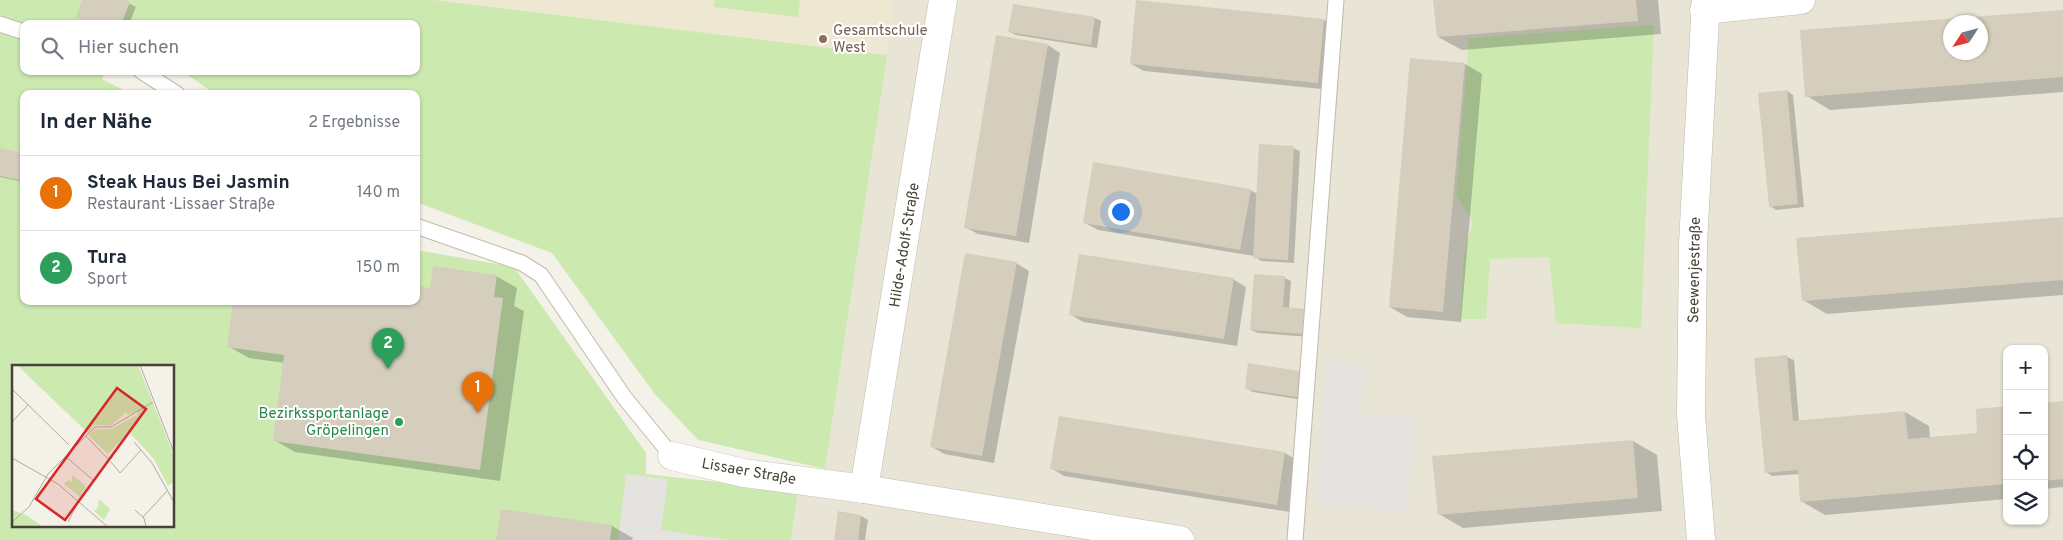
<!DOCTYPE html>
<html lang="de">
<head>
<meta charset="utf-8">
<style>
  :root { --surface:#fff; --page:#f6f6f7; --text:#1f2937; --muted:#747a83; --line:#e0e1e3; --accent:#7c3aed }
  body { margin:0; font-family:Overpass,sans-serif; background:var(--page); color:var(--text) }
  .controls { position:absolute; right:15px; bottom:15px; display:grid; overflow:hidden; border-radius:10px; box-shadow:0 1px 4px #0004 }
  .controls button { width:45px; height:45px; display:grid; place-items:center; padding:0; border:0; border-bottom:1px solid var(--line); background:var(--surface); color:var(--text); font:25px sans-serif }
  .compass { position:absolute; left:1943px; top:15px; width:45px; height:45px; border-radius:50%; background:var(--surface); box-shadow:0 1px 4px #0004; rotate:234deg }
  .you { position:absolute; left:1120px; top:211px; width:18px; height:18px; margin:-12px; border:4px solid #fff; border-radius:50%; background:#1a73e8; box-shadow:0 0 0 8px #1a73e833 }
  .badge { display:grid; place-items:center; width:32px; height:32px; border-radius:50%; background:var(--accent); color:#fff; font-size:16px; font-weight:700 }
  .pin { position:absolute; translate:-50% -41px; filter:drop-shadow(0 1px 2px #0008) }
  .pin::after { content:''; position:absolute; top:26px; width:18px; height:15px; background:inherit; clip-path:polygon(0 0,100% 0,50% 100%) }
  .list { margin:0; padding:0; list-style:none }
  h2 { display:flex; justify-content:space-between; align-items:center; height:65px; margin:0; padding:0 20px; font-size:21px }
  h2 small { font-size:16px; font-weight:400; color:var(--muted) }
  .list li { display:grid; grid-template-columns:32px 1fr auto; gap:15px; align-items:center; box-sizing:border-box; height:75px; padding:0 20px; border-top:1px solid var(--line) }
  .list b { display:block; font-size:19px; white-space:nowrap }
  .list p { margin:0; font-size:16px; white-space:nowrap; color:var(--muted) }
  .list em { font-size:16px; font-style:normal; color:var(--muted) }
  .icon { flex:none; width:28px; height:28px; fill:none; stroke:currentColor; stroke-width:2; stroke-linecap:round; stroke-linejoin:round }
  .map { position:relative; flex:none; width:2063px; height:540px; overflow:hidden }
  .search { position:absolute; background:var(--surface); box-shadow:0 1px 4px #0004; left:20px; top:20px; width:400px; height:55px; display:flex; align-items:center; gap:12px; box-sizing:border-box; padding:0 18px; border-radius:10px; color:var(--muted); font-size:19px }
  .panel { position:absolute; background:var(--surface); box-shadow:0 1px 4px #0004; left:20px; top:90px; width:400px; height:215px; border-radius:10px }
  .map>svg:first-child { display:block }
  .residential { fill:#e8e4d6; fill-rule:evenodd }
  .education { fill:#eee7d2 }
  .green { fill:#cce9b0; fill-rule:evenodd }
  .parking { fill:#e5e3e0 }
  .shadow { fill:#0003; fill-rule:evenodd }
  .building { fill:#d6cebd; fill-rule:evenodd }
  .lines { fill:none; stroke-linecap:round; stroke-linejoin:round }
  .service-casing { stroke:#c0baaa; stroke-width:17 }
  .minor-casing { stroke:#c0baaa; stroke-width:29 }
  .service { stroke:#fff; stroke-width:15 }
  .minor { stroke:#fff; stroke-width:28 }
  .education-dot { fill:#8d6e63; stroke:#fff; stroke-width:2 }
  .leisure-dot { fill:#2e9e5b; stroke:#fff; stroke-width:2 }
  .labels { text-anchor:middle; stroke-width:4; stroke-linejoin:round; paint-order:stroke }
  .education-label { font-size:15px; fill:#785e54; stroke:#fff; text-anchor:start }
  .street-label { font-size:15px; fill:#484236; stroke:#fff }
  .leisure-label { font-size:15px; fill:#27864d; stroke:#fff; text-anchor:end }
  .inset-road { fill:none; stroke:#afaba1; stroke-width:1 }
  .view { fill:#d62828; fill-opacity:0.15; stroke:#d62828; stroke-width:2.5 }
  .inset-edge { fill:none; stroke:#484236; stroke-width:2.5 }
</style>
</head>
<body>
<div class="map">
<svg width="2063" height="540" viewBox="0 0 2063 540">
  <rect width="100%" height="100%" fill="#f4f1e8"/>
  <path class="residential" d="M893,0H2063V540H791L798,491L825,468ZM1950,22H1980V52H1950ZM2007,349H2044V521H2007Z"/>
  <path class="education" d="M434,0H893L887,55Z"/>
  <g class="green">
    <path d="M0,0H434L887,55L825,469L698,440L654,393L552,253L416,202V94H215L182,71H416V24H24V71H106L102,79L131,94H24V301H416V250L514,267L646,453V474L798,491L791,540H0ZM14,366H174V526H14Z"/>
    <path d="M715,0H800L798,17L714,7Z"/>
    <path d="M1654,25L1641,328L1556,323L1549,257L1490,259L1486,319H1460L1464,256L1473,221L1456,196L1469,38Z"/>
  </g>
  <g class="parking">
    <path d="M1327,363L1364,366L1360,414L1414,418L1407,511L1317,505Z"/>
    <path d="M626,474L668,479L661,530L729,540H618Z"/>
  </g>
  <g class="shadow">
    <path d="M84,0H122L136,7L129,24H93Z"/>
    <path d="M1434,0H1658L1661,34L1462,50L1438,37Z"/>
    <path d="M1137,2L1324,20L1337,28L1331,90L1144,71L1131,64Z"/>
    <path d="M2063,11V92L1830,110L1807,96L1801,31ZM1950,22H1980V52H1950Z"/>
    <path d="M1095,18L1101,21L1097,48L1016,35L1010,32Z"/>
    <path d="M1048,45L1060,53L1029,243L978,234L965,227Z"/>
    <path d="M1465,64L1482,74L1461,322L1407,317L1390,307Z"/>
    <path d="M1787,91L1793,95L1804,207L1776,210L1770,206Z"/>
    <path d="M24,146V182L0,177V149L20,153Z"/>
    <path d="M1293,148L1300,151L1294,263L1261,261L1254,256L1098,230L1085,223L1250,190L1258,194Z"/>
    <path d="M2063,218V295L1827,314L1803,300Z"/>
    <path d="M1016,263L1029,271L994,463L944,454L931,446Z"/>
    <path d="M496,276L517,288L514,306L524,311L500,481L295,452L274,440L285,363L249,358L228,346L416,301Z"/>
    <path d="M1285,278L1291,281L1289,309L1311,337L1258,333L1251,330Z"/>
    <path d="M1233,279L1246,287L1237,346L1083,322L1070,314Z"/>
    <path d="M1787,357L1794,360L1799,422L1905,412L1929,426L1930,438L1977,434L2007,407L2006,499L1825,515L1801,501L1799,474L1772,476L1766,472Z"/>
    <path d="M1249,365L1300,372L1306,376L1303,400L1253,392L1246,388Z"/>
    <path d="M2063,403V487L2044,489V404Z"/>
    <path d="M1060,417L1285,453L1298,461L1290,512L1064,476L1051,468Z"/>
    <path d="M1633,441L1657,455L1662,511L1463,528L1439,514L1434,458Z"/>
    <path d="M502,511L612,526L633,538L632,540H498Z"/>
    <path d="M839,513L861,516L868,520L865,540H835Z"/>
  </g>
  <g class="building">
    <path d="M82,0H126L130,2L121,24H93L76,17Z"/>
    <path d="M1136,0L1324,19L1318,83L1130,64Z"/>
    <path d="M1433,0H1636L1638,21L1437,37Z"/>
    <path d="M1013,4L1095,17L1091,45L1008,32Z"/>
    <path d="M2063,10V77L1805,97L1800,30ZM1950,22H1980V52H1950Z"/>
    <path d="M996,35L1048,44L1016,236L964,228Z"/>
    <path d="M1410,58L1465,63L1443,312L1389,307Z"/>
    <path d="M1787,90L1798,204L1769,207L1758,93Z"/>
    <path d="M21,144L24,145V181L0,176V148L19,152Z"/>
    <path d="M1259,144L1294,146L1288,260L1253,258Z"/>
    <path d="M1093,162L1251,189L1240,250L1083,223Z"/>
    <path d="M2063,217V280L1802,301L1796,238Z"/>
    <path d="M965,253L1017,262L982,456L930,447Z"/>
    <path d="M1079,254L1234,278L1224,339L1069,315Z"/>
    <path d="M433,266L497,275L494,297L503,298L480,470L273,441L284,355L227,347L233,301H416V286L430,288Z"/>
    <path d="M1254,274L1285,276L1283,307L1307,309L1305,334L1250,330Z"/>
    <path d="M1787,355L1793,421L1905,411L1908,439L1977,433L1976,409L2007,406V484L1800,502L1798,470L1765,473L1754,358Z"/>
    <path d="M1248,363L1300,371L1297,397L1245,389Z"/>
    <path d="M2063,401V479L2044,481V403Z"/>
    <path d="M1059,416L1285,452L1277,505L1050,469Z"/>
    <path d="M1633,440L1638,498L1438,515L1432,456Z"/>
    <path d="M501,509L612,525L610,540H496Z"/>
    <path d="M838,511L861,515L858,540H834Z"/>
  </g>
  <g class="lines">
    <defs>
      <g id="service">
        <path d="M0,24L24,32"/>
        <path d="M141,71L177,94"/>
        <path d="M416,226L522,263L541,275L624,397L672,456"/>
        <path d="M1295,540L1336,0"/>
      </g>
      <g id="minor">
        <path d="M1704,10L1801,0"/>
        <path d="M672,456L744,473L864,489L1180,540"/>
        <path d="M864,489L943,0"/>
        <path d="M1701,540L1691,415L1693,244L1706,0"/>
      </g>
    </defs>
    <use href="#service" class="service-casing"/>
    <use href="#minor" class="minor-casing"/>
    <use href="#service" class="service"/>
    <use href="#minor" class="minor"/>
  </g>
  <circle class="education-dot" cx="823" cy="39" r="5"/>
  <circle class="leisure-dot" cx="399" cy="422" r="5"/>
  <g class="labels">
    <g class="education-label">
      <text x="833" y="35">Gesamtschule<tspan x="833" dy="17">West</tspan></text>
    </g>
    <g class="street-label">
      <text transform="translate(904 245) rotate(-81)" y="5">Hilde-Adolf-Straße</text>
      <text transform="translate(1694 270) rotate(-89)" y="5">Seewenjestraße</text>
      <text transform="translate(749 471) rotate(10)" y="5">Lissaer Straße</text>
    </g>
    <g class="leisure-label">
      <text x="389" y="418">Bezirkssportanlage<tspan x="389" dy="17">Gröpelingen</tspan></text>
    </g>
  </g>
  <g transform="translate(12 365)">
    <rect width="162" height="162" fill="#f4f1e8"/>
    <path d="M5,0H126L162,91V121L160,118L156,121L142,94L117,67L96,89L76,70L83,64H99L125,50L126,46L116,50L114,47L99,61L83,60L76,68ZM60,110L74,121L68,132L52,119L56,115L60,117ZM87,134L98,144L92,155L82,146L86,142ZM0,145L16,151L31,162H0Z" fill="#cce9b0"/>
    <path class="inset-road" d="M128,0L163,90M0,24L57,80M0,57L16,40M74,71L97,95M122,77L140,98L163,139M53,91L82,116M0,93L46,119L96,162M99,97L108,108L129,85M123,145L132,153L134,162M131,152L156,125M0,157L17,142L36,109L83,62H99L141,37M56,157L67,135"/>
    <path class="view" d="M105,23L134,44L53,155L24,134Z"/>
    <rect width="162" height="162" class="inset-edge"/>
  </g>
</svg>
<div class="controls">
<button>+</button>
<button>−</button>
<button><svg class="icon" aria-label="locate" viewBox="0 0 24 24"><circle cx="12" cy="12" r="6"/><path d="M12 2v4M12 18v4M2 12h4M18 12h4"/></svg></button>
<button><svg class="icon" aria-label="layers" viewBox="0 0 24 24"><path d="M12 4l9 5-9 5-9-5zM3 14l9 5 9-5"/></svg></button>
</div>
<svg class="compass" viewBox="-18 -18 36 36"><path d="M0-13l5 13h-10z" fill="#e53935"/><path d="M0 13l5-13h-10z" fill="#747a83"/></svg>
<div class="you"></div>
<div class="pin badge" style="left:478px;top:413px;background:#e8710a">1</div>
<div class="pin badge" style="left:388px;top:369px;background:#2e9e5b">2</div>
<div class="search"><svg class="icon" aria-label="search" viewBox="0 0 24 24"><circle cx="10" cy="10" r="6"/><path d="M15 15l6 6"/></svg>Hier suchen</div>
<section class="panel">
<h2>In der Nähe<small>2 Ergebnisse</small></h2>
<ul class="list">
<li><span class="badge" style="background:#e8710a">1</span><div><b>Steak Haus Bei Jasmin</b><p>Restaurant · Lissaer Straße</p></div><em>140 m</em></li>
<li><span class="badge" style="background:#2e9e5b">2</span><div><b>Tura</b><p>Sport</p></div><em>150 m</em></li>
</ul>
</section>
</div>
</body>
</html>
